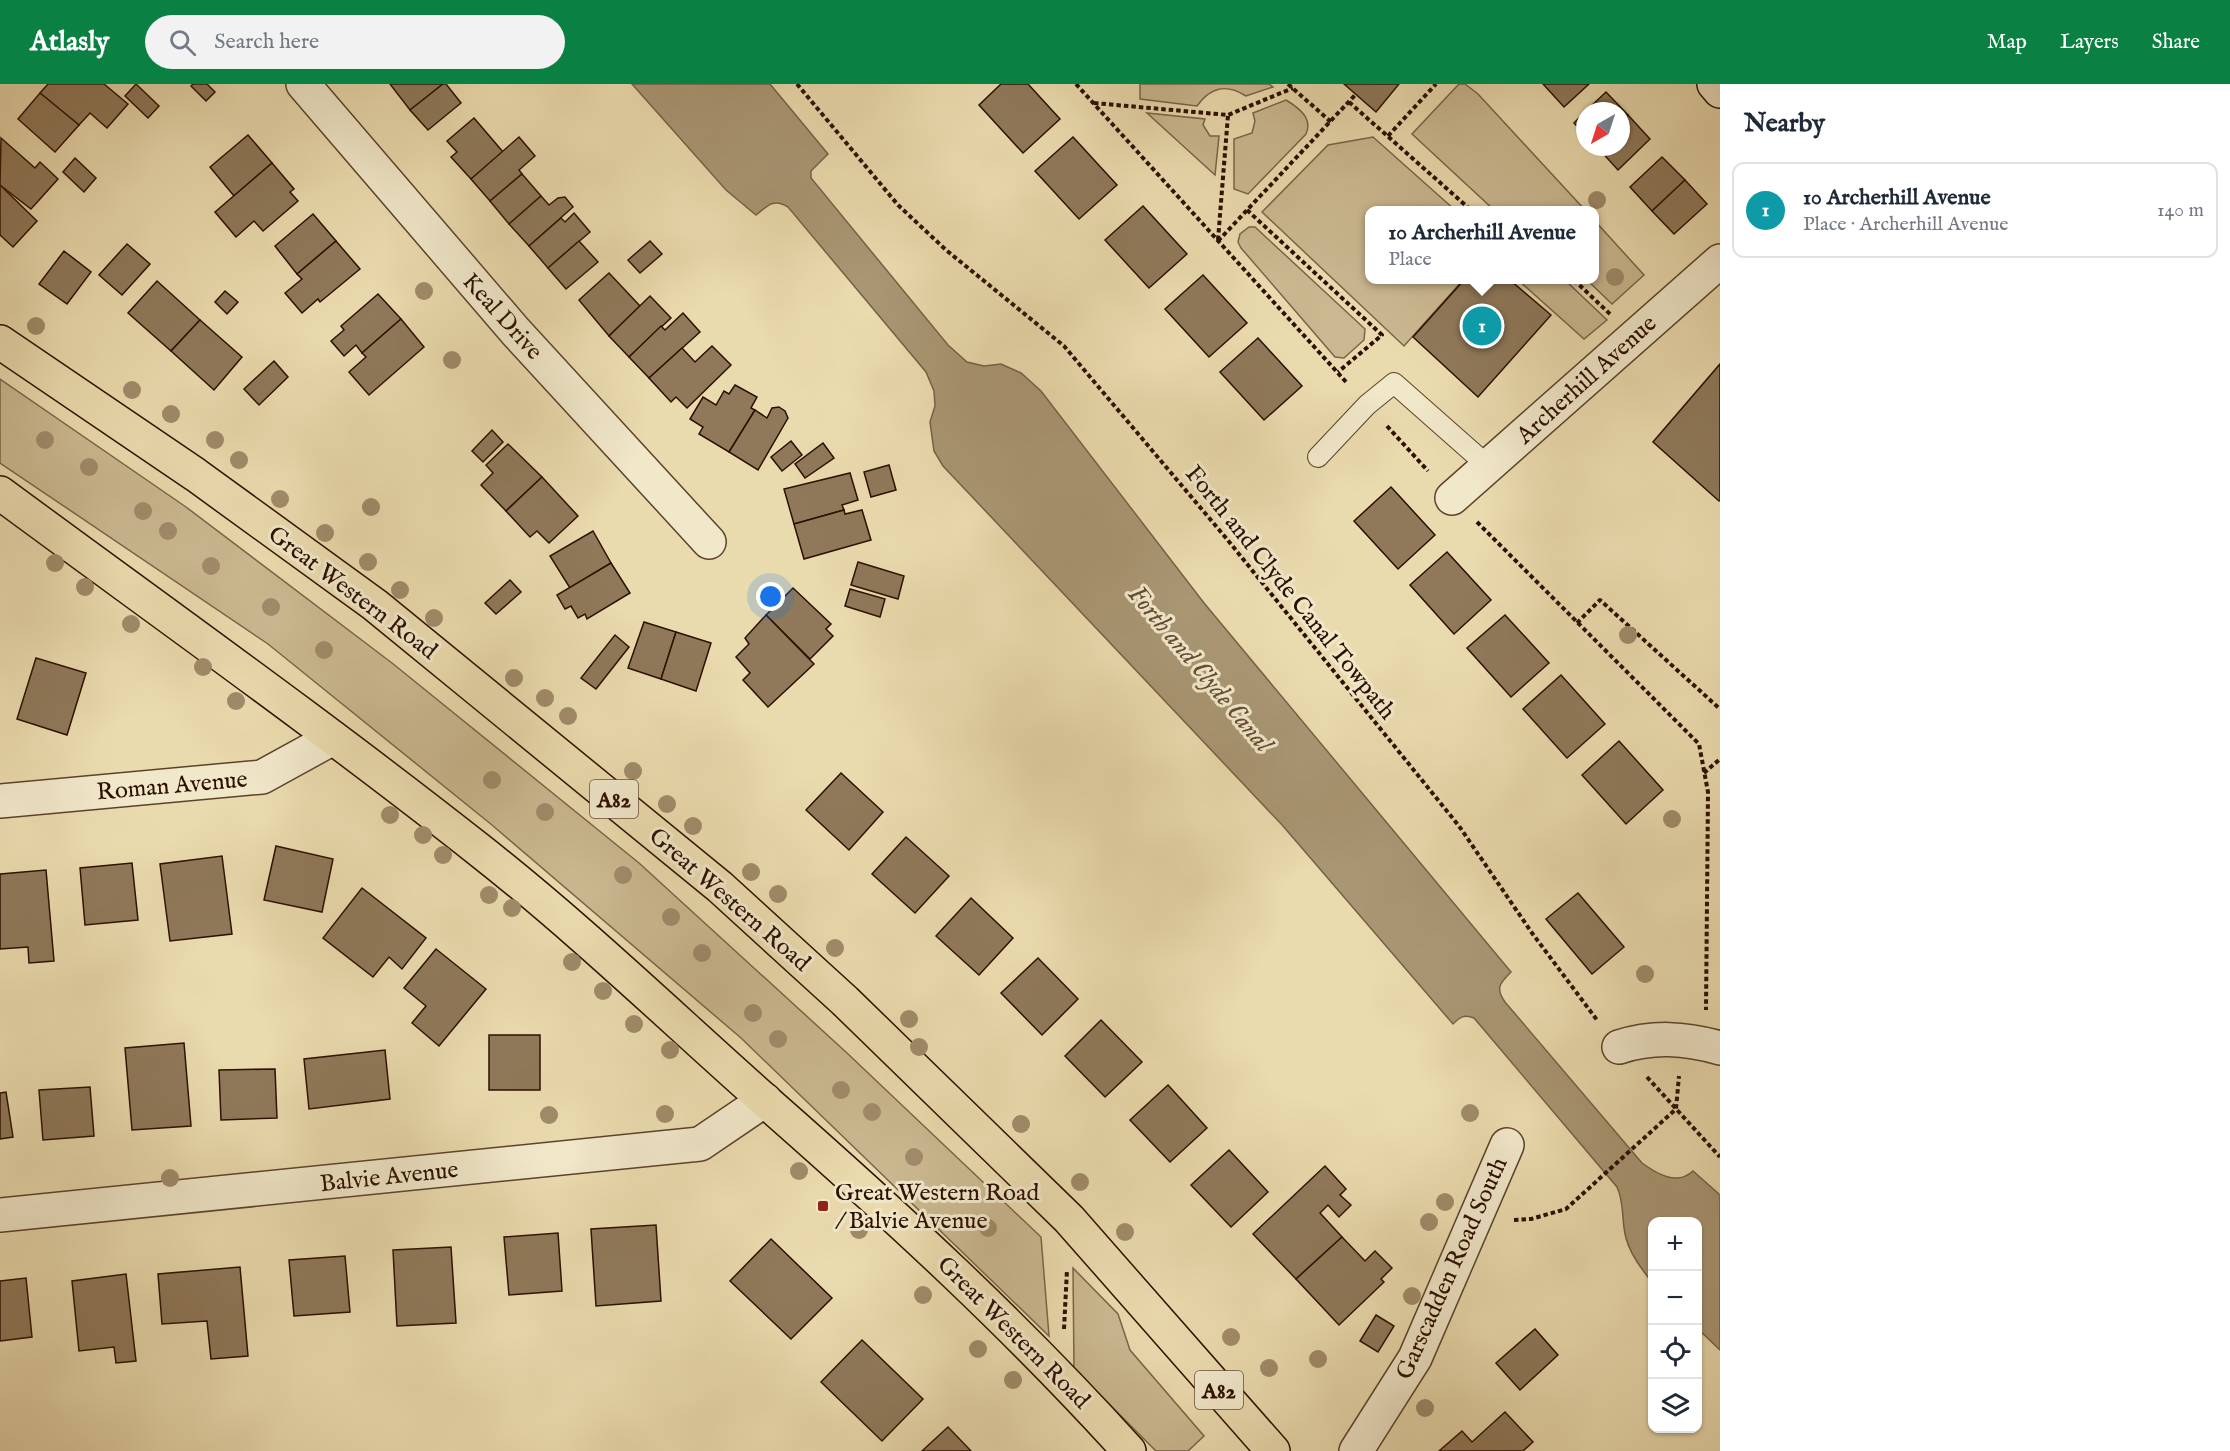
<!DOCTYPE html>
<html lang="en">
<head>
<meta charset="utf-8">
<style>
  :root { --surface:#fff; --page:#f2f2f3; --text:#1f2937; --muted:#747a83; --line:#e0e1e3; --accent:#0b8043 }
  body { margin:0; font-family:"IM FELL English",serif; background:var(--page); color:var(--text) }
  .controls { position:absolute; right:18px; bottom:18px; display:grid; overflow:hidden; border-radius:12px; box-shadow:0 2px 4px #0004 }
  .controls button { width:54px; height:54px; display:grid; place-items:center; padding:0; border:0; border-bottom:2px solid var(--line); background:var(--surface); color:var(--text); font:30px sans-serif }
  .compass { position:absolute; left:1576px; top:18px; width:54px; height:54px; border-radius:50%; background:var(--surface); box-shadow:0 2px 4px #0004; rotate:219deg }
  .you { position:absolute; left:771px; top:513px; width:21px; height:21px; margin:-15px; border:4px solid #fff; border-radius:50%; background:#1a73e8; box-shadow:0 0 0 9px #1a73e833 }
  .badge { display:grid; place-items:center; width:39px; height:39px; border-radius:50%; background:var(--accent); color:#fff; font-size:20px; font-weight:700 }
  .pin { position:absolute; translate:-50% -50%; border:3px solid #fff; box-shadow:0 2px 6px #0006 }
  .popup { position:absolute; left:1365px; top:122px; width:234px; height:78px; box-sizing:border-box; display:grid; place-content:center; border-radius:12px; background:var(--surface); filter:drop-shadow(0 2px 4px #0005); font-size:20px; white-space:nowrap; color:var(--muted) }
  .popup b { font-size:22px; color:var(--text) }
  .popup::after { content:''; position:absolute; left:50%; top:100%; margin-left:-12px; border:12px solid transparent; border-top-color:var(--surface) }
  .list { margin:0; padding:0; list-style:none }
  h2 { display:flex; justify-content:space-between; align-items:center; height:78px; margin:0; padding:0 24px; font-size:26px }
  h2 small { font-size:20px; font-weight:400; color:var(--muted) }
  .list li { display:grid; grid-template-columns:39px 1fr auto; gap:18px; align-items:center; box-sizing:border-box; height:96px; margin:0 12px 12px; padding:0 12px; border:2px solid var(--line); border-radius:12px }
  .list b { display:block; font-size:22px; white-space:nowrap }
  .list p { margin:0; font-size:20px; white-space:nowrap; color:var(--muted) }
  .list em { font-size:20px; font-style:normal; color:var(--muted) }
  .icon { flex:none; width:33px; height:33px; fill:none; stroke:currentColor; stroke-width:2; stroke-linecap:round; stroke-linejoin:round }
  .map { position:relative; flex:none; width:1720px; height:1367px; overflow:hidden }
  header { display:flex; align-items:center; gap:36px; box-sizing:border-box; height:84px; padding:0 30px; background:var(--accent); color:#fff }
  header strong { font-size:28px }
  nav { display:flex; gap:33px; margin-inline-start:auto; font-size:21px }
  .search { width:420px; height:54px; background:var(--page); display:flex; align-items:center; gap:15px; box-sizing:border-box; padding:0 21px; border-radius:33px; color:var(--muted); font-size:22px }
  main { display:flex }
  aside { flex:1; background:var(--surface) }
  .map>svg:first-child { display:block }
  .green { fill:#cab890; stroke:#7b6448; stroke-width:1.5 }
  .water { fill:#a99673; stroke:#776045; stroke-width:1.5 }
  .building { fill:#8f795a; stroke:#2c0f00; stroke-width:1.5 }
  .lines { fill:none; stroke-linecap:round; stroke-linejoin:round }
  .lane-casing { stroke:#5c422c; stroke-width:22 }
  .street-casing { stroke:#5c422c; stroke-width:36 }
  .secondary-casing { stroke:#2c0f00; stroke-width:36 }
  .primary-casing { stroke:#2c0f00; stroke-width:36 }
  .path { stroke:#2c0f00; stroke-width:4; stroke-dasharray:4.5 3; stroke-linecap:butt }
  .lane { stroke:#f1e8ca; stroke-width:20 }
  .street { stroke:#f1e8ca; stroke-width:33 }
  .secondary { stroke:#f1e8ca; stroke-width:33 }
  .primary { stroke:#eadbae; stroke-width:33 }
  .tree { fill:#a08b6a }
  .poi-dot { fill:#8f2418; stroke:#f1e8ca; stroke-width:2 }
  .labels { text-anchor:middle; stroke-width:6; stroke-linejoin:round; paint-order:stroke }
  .shield { fill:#f1e8ca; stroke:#67503d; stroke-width:1.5 }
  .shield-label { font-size:22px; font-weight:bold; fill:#2c0f00 }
  .street-label { font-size:24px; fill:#2c0f00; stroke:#f1e8ca }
  .poi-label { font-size:24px; fill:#2c0f00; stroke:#f1e8ca; text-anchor:start }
  .water-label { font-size:26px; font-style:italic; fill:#644c34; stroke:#f1e8ca }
</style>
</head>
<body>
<header>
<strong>Atlasly</strong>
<div class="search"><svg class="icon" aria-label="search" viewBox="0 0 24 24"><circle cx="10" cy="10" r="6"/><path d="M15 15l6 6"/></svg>Search here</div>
<nav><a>Map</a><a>Layers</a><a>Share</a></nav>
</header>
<main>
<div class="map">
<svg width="1720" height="1367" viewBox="0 0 1720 1367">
  <rect width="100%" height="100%" fill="#eadbae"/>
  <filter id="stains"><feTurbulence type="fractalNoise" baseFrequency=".00333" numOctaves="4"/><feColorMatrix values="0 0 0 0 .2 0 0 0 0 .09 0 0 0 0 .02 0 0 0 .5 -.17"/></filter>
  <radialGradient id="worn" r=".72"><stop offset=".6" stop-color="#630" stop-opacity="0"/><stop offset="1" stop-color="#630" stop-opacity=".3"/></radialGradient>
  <g class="green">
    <path d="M1140,0H1269L1273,3L1246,12C1227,0 1211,2 1197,22L1140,15Z"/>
    <path d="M1459,0H1465L1478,10L1585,126H1494L1412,50Z"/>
    <path d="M1286,16C1299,24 1313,34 1306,50L1248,110L1234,105V55L1252,49L1255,37L1253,29Z"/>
    <path d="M1147,29L1205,35L1203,41L1210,52H1219L1215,91Z"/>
    <path d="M1373,53L1455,126L1370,127V196H1463L1404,262L1262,128L1328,61Z"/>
    <path d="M1595,137L1644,191L1612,220L1587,196H1594Z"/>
    <path d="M1249,143H1255L1365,245L1364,256L1344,274L1335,273L1241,164L1238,158L1240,150Z"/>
    <path d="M1518,196H1565L1607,236L1584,255Z"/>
    <path d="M0,295L186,423L392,579L639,779L847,969L1041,1153L1049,1252L741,954L492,741L268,560L0,379Z"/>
    <path d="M1073,1184L1118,1230L1130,1266L1204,1352L1188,1367H1156L1074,1285Z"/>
  </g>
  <path class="water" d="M632,0H770L828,70L811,87V94L948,261L967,278L984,282L1001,280L1021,289L1041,307L1204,519L1511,888C1500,899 1495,904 1505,918L1642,1079C1657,1090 1677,1102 1693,1087L1720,1111V1266L1698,1245V1138H1652V1198C1642,1186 1630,1170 1626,1154C1621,1136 1625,1120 1617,1103L1474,934C1464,930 1460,933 1453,940L1283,742L943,382L934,367L930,338L935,322L934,307L926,288L788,123C774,114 768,121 756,131L726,106Z"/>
  <g class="building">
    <path d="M48,0H104L128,20L107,44L90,29L79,41L40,9Z"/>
    <path d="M136,0L159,22L148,34L125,12Z"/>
    <path d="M193,0H207L215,8L206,17L191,2Z"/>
    <path d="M390,0H443L410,26Z"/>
    <path d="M443,0H446L461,19L428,46L410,26Z"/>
    <path d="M1001,0H1028L1060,35L1023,69L979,21Z"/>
    <path d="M1344,0H1399L1376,28Z"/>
    <path d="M1543,0H1589L1564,23Z"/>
    <path d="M1606,8L1628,31L1621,38V27H1586Z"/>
    <path d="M40,9L79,41L55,68L18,35Z"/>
    <path d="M1585,28V51L1574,39Z"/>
    <path d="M1628,31L1650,55L1618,86L1597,63H1621V38Z"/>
    <path d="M474,34L503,68L471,95L451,73L457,68L447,57Z"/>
    <path d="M248,51L272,79L234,112L210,83Z"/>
    <path d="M519,53L535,72L519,86L522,90L490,117L471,95Z"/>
    <path d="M1073,53L1117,101L1079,135L1035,87Z"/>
    <path d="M1,54L35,84L40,78L58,95L31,125L0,101Z"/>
    <path d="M1662,73L1685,96L1652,127L1630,103Z"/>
    <path d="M75,74L96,94L84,108L63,88Z"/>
    <path d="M272,79L294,105L290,108L298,117L263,147L254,137L236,153L215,128Z"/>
    <path d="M522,90L541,112L509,140L490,117Z"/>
    <path d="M1685,96L1707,120L1674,150L1652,127Z"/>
    <path d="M0,101L37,137L13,163L0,151Z"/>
    <path d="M541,112L549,121L558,114L565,113L573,123L529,162L509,140Z"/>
    <path d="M1143,122L1187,170L1149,204L1105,156Z"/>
    <path d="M574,129L590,148L548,184L529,162L561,134L565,138Z"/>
    <path d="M313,130L336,157L297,190L275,162Z"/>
    <path d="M336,157L360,185L320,218L318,215L302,229L285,209L302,195L297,190Z"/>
    <path d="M579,157L598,178L566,205L548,184Z"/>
    <path d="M650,157L662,170L640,189L628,176Z"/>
    <path d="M127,160L150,180L122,211L99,191Z"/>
    <path d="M64,167L91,188L67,220L39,200Z"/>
    <path d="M609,189L640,222L609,252L579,216Z"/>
    <path d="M1203,191L1247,239L1209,273L1165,225Z"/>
    <path d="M1464,196H1510L1551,231L1478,313L1413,253Z"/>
    <path d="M157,197L200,236L171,267L128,229Z"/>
    <path d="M225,207L238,218L227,230L215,218Z"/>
    <path d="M378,210L401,235L362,269L356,261L344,272L331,257L344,246L341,242Z"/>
    <path d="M650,212L671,234L629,273L609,252Z"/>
    <path d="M683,229L700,248L649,294L629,273L661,242L665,246Z"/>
    <path d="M401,235L424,263L369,311L349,288L366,273L362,269Z"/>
    <path d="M200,236L242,273L214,306L171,267Z"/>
    <path d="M1258,254L1302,302L1264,336L1220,288Z"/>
    <path d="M712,262L731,281L687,324L676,313L671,318L649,294L682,264L695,278Z"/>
    <path d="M274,277L288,293L259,321L244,305Z"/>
    <path d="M1720,280V416L1719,417L1653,358Z"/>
    <path d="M735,301L757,313L751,324L755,326L729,368L699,350L703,343L690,335L703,313L716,321L724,307L729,310Z"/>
    <path d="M779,323L785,327L788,334L758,386L729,368L755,326L767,334L772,324Z"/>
    <path d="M492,346L503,358L483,378L472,367Z"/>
    <path d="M791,357L802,371L782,387L771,373Z"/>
    <path d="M823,359L834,374L805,394L795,380Z"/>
    <path d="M508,360L542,393L506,427L481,401L493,389L486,381Z"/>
    <path d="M889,381L896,406L871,413L864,388Z"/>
    <path d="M850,389L858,416L842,421L844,426L794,440L784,405Z"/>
    <path d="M542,393L578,432L549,459L537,447L530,453L506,427Z"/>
    <path d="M1391,403L1435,451L1398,485L1354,437Z"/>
    <path d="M844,426L845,430L862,426L871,456L804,475L794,440Z"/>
    <path d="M593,447L611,479L570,504L550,472Z"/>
    <path d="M1447,468L1491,516L1454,550L1410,501Z"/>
    <path d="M858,478L904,492L898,515L851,501Z"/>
    <path d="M611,479L630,509L587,535L585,530L578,534L571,522L565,525L557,511Z"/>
    <path d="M510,496L521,508L496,530L485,519Z"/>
    <path d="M793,504L831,540L826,545L833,552L810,575L766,531Z"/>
    <path d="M850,505L885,515L880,533L845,522Z"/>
    <path d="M766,531L814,580L768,623L743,596L750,589L736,573L749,560L745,554Z"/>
    <path d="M1505,531L1549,579L1511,613L1467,564Z"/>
    <path d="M644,538L676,548L661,595L628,584Z"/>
    <path d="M676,548L711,559L696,607L661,595Z"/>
    <path d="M615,551L629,563L596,605L581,594Z"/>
    <path d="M36,574L86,589L67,651L17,635Z"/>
    <path d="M1561,591L1605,640L1567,674L1523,625Z"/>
    <path d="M1619,657L1663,706L1626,740L1582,691Z"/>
    <path d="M841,689L883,728L849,766L806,726Z"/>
    <path d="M906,753L949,792L915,829L872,790Z"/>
    <path d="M276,762L333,775L322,828L264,816Z"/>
    <path d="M222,772L232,850L170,857L160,780Z"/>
    <path d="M132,779L138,836L85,841L80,784Z"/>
    <path d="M46,786L54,877L29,879L28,863L0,865V790Z"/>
    <path d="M362,804L426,854L402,885L389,873L373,893L323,854Z"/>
    <path d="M1578,809L1624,863L1592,890L1546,835Z"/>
    <path d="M971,814L1013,854L979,891L936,852Z"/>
    <path d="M436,865L486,905L439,962L412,939L426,922L404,904Z"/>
    <path d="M1038,874L1078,915L1042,951L1001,909Z"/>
    <path d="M1101,936L1142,978L1105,1013L1065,972Z"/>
    <rect x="489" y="951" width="51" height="55"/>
    <path d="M184,959L191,1042L132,1046L125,964Z"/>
    <path d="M385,966L390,1015L309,1025L304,975Z"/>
    <path d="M275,985L277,1034L221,1036L219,986Z"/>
    <path d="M1168,1001L1207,1044L1170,1078L1130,1036Z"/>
    <path d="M90,1003L94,1052L43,1056L39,1006Z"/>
    <path d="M6,1008L13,1053L0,1055V1009Z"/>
    <path d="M1229,1066L1268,1108L1231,1143L1191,1101Z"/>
    <path d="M1325,1082L1346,1105L1340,1111L1351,1121L1339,1133L1328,1121L1320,1129L1342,1153L1296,1195L1253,1150Z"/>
    <path d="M656,1141L661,1217L596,1222L591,1145Z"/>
    <path d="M558,1149L562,1207L509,1211L504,1153Z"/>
    <path d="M1342,1153L1365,1177L1375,1167L1392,1184L1381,1195L1384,1198L1339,1241L1296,1195Z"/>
    <path d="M771,1155L832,1214L791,1255L730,1197Z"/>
    <path d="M451,1163L456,1239L397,1242L393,1166Z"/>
    <path d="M345,1172L350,1228L294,1232L289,1176Z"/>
    <path d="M240,1183L248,1272L211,1275L207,1237L162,1240L158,1190Z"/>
    <path d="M126,1190L136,1277L116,1279L114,1263L79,1267L72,1197Z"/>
    <path d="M26,1194L32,1253L0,1257V1197Z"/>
    <path d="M1376,1231L1394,1242L1378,1268L1360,1257Z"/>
    <path d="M1535,1245L1558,1271L1520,1306L1496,1279Z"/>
    <path d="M862,1256L923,1315L882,1357L821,1298Z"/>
    <path d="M1505,1328L1533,1358L1523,1367H1439L1462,1347L1472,1358Z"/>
    <path d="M948,1343L971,1367H922Z"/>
  </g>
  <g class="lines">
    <defs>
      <path id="lane" d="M1318,373L1367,321L1394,299L1488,382"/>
      <g id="street">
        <path d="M303,0L516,248L709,458"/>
        <path d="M1452,414L1720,177"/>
        <path d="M0,717L262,693L333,654"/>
        <path d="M1619,963C1653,952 1685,954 1720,964"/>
        <path d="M0,1131L700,1060L765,1016"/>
        <path d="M1356,1367L1415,1274L1507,1061"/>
      </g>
      <path id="secondary" d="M1714,0L1720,7"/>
      <g id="primary">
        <path d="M0,258L196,391L375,521L720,803L845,917L1069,1135L1273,1367"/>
        <path d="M0,409C160,527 322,642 478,765C580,845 673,935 770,1021C895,1131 1017,1243 1129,1367"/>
      </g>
    </defs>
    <use href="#lane" class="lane-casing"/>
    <use href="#street" class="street-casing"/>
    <use href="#secondary" class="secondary-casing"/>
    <use href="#primary" class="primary-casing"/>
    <g class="path">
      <path d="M797,0L898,121L946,166L1064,262L1226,454L1459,742L1532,849L1597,936"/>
      <path d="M1076,0L1347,299"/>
      <path d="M1288,0L1331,38"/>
      <path d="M1349,18L1472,127"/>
      <path d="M1094,19L1228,31L1293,4"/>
      <path d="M1388,52L1436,0"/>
      <path d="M1247,126L1382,251L1338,288"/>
      <path d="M1218,156L1228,31"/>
      <path d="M1218,157L1356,10"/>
      <path d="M1574,196L1610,230"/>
      <path d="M1387,342L1428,387"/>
      <path d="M1477,438L1699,660L1708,708L1706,926"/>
      <path d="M1577,539L1600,516L1720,625"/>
      <path d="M1704,689L1720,675"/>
      <path d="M1647,993L1720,1073"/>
      <path d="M1514,1136L1531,1135L1566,1125L1676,1025L1679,992"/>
      <path d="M1064,1245L1067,1186"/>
    </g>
    <use href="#lane" class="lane"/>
    <use href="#street" class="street"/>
    <use href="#secondary" class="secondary"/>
    <use href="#primary" class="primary"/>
  </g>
  <g class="tree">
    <circle cx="1597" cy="116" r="9"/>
    <circle cx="1615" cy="193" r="9"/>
    <circle cx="424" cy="207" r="9"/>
    <circle cx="36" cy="242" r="9"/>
    <circle cx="452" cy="276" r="9"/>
    <circle cx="132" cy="306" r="9"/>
    <circle cx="171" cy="330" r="9"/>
    <circle cx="45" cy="356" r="9"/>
    <circle cx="215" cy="356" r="9"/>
    <circle cx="239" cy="376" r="9"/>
    <circle cx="89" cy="383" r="9"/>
    <circle cx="280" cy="415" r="9"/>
    <circle cx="371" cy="423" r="9"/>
    <circle cx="143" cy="427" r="9"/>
    <circle cx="168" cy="447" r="9"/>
    <circle cx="325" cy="449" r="9"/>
    <circle cx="368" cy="478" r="9"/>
    <circle cx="55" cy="479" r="9"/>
    <circle cx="211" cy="482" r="9"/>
    <circle cx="85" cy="503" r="9"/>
    <circle cx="400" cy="506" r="9"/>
    <circle cx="271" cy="523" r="9"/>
    <circle cx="434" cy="534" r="9"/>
    <circle cx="131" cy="540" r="9"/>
    <circle cx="1628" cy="551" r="9"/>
    <circle cx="324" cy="566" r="9"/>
    <circle cx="203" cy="583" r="9"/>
    <circle cx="514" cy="594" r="9"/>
    <circle cx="545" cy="614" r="9"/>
    <circle cx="236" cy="617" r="9"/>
    <circle cx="568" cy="632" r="9"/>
    <circle cx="633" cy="687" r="9"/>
    <circle cx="492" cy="696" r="9"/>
    <circle cx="667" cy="720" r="9"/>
    <circle cx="545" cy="728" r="9"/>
    <circle cx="390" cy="731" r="9"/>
    <circle cx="1672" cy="735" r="9"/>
    <circle cx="693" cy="742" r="9"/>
    <circle cx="423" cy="751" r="9"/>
    <circle cx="443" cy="771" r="9"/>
    <circle cx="751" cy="788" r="9"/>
    <circle cx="623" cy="791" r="9"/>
    <circle cx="778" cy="810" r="9"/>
    <circle cx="489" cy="811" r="9"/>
    <circle cx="512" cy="824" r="9"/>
    <circle cx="671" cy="833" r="9"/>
    <circle cx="835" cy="864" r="9"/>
    <circle cx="702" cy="869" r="9"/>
    <circle cx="572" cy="878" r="9"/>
    <circle cx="1645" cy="890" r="9"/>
    <circle cx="603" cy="907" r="9"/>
    <circle cx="753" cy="929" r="9"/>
    <circle cx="909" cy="935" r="9"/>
    <circle cx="634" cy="940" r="9"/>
    <circle cx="778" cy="955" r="9"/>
    <circle cx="919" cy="963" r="9"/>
    <circle cx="670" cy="966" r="9"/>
    <circle cx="841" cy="1006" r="9"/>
    <circle cx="872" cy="1028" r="9"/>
    <circle cx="1470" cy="1029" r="9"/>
    <circle cx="665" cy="1030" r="9"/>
    <circle cx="549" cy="1031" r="9"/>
    <circle cx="1021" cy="1040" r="9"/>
    <circle cx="914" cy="1073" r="9"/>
    <circle cx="799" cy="1087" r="9"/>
    <circle cx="170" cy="1094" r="9"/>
    <circle cx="1080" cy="1098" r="9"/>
    <circle cx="1445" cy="1118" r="9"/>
    <circle cx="1429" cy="1138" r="9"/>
    <circle cx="988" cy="1144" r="9"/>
    <circle cx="859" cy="1146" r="9"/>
    <circle cx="1125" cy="1148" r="9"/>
    <circle cx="923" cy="1211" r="9"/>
    <circle cx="1412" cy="1212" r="9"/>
    <circle cx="1231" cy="1253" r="9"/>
    <circle cx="978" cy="1265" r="9"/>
    <circle cx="1318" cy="1275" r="9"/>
    <circle cx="1269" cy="1284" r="9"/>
    <circle cx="1013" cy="1296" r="9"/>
    <circle cx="1425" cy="1324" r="9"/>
  </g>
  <rect class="poi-dot" x="817" y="1116" width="12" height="12" rx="3"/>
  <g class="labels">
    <g class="shield">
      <rect x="590" y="696" width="48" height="38" rx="4.5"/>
      <rect x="1195" y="1287" width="48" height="38" rx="4.5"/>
    </g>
    <g class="shield-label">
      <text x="614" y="723">A82</text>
      <text x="1219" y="1314">A82</text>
    </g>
    <g class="street-label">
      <text transform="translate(503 232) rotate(48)" y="8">Keal Drive</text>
      <text transform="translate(1586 295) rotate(-42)" y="8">Archerhill Avenue</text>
      <text transform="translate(353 508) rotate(37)" y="8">Great Western Road</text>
      <text transform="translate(1291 508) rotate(51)" y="8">Forth and Clyde Canal Towpath</text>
      <text transform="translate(172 701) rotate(-5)" y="8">Roman Avenue</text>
      <text transform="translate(730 815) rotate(41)" y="8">Great Western Road</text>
      <text transform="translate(389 1092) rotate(-6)" y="8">Balvie Avenue</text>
      <text transform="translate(1451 1184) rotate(-66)" y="8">Garscadden Road South</text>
      <text transform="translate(1014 1248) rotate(45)" y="8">Great Western Road</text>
    </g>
    <g class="poi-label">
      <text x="835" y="1116">Great Western Road<tspan x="835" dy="28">/ Balvie Avenue</tspan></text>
    </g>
    <g class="water-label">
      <text transform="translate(1201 584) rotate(50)" y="9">Forth and Clyde Canal</text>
    </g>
  </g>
  <rect width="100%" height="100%" filter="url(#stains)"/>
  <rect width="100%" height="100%" fill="url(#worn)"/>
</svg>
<div class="controls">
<button>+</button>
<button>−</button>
<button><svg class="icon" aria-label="locate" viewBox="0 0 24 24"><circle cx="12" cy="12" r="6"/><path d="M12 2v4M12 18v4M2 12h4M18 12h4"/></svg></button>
<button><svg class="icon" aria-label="layers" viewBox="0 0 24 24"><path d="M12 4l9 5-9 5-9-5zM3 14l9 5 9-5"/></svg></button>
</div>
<svg class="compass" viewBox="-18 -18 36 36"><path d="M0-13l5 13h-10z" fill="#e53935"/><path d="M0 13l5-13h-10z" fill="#747a83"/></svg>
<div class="you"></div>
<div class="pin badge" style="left:1482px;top:242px;background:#0f9aa8">1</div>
<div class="popup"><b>10 Archerhill Avenue</b>Place</div>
</div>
<aside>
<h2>Nearby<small></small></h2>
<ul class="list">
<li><span class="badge" style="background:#0f9aa8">1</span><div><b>10 Archerhill Avenue</b><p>Place · Archerhill Avenue</p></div><em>140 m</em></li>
</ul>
</aside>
</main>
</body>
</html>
